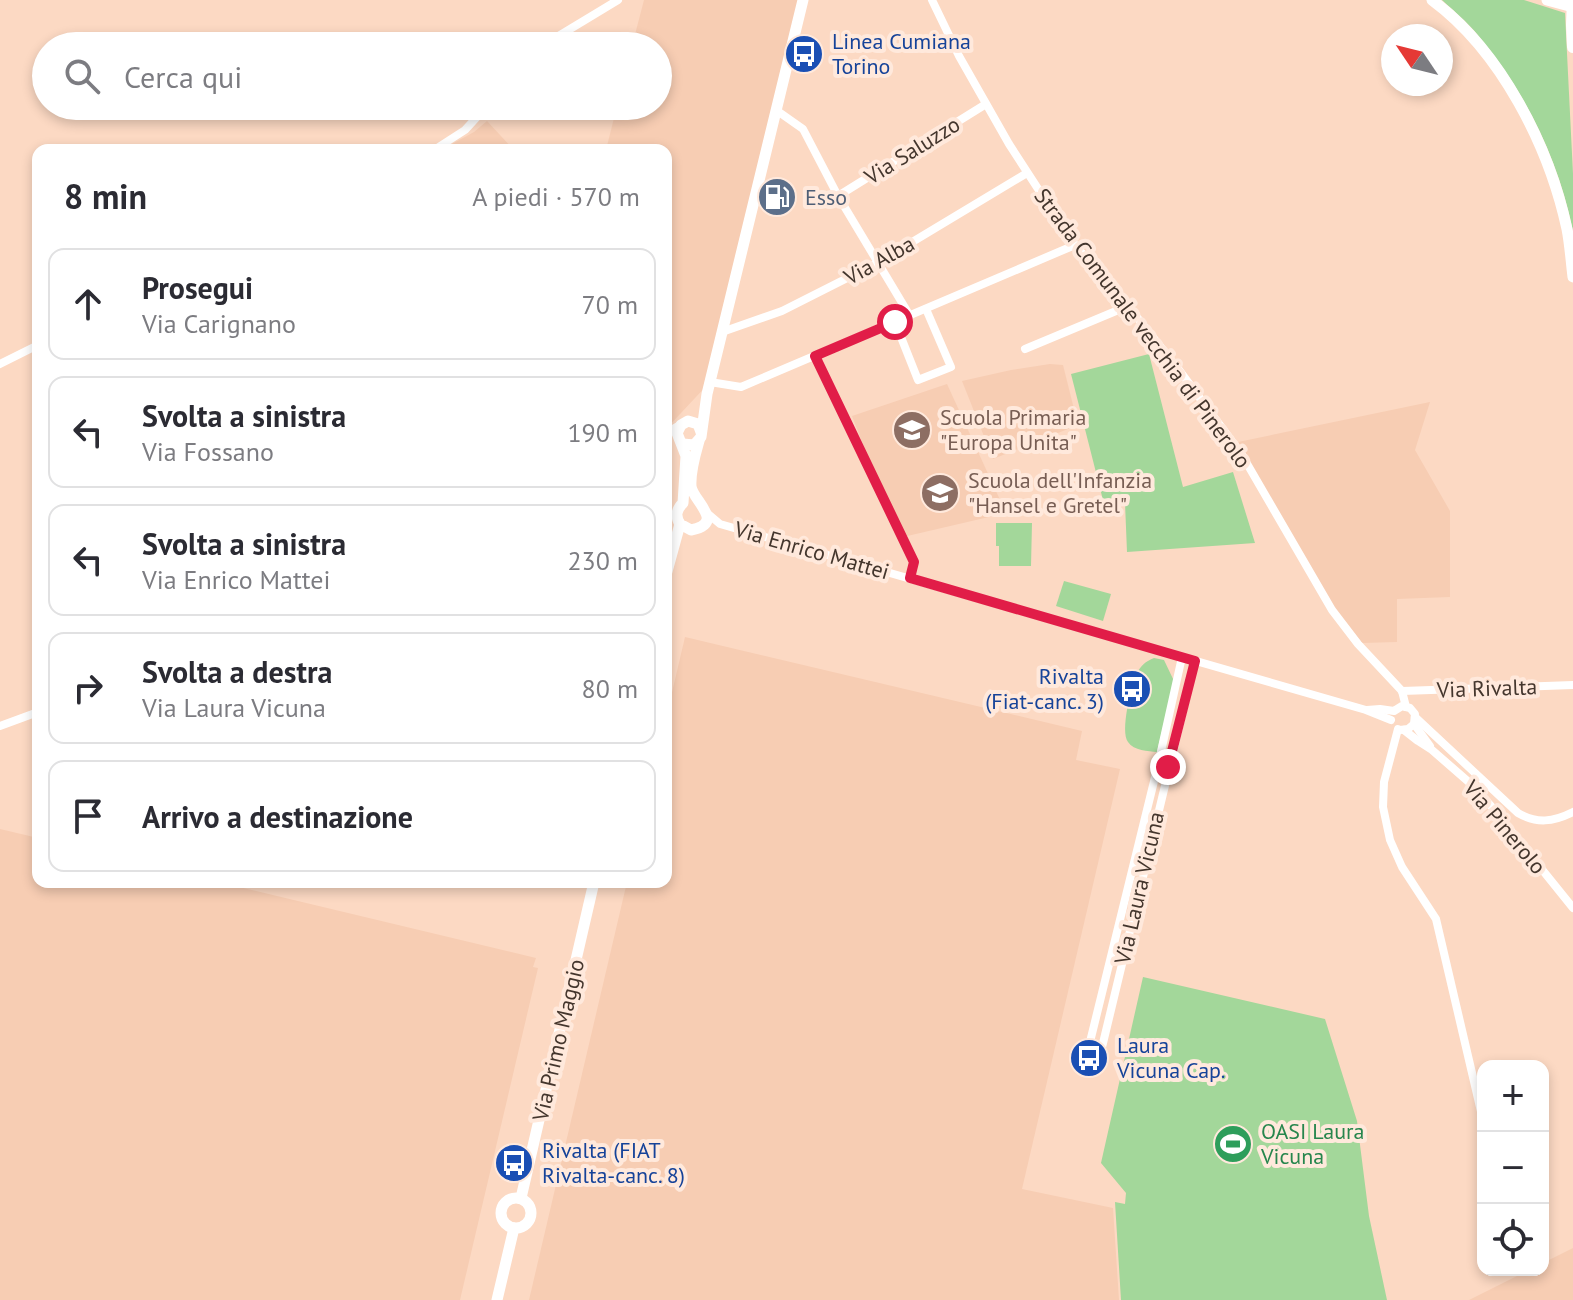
<!DOCTYPE html>
<html lang="it">
<head>
<meta charset="utf-8">
<style>
  :root { --surface:#fff; --page:#f7f7f7; --text:#2b2b33; --muted:#7c7c81; --line:#e1e1e2 }
  body { margin:0; font-family:"PT Sans",sans-serif; background:var(--page); color:var(--text) }
  .controls { position:absolute; right:24px; bottom:24px; display:grid; overflow:hidden; border-radius:16px; box-shadow:0 4px 12px #0003 }
  .controls button { width:72px; height:72px; display:grid; place-items:center; padding:0; border:0; border-bottom:2px solid var(--line); background:var(--surface); color:var(--text); font:40px sans-serif }
  .compass { position:absolute; left:1381px; top:24px; width:72px; height:72px; border-radius:50%; background:var(--surface); box-shadow:0 4px 12px #0003; rotate:305deg }
  .stop { position:absolute; width:24px; height:24px; margin:-18px; border:6px solid #e11d48; border-radius:50%; background:#fff }
  .stop.end { background:#e11d48; border-color:#fff; box-shadow:0 2px 8px #0008 }
  .list { margin:0; padding:0; list-style:none }
  h2 { display:flex; justify-content:space-between; align-items:center; height:104px; margin:0; padding:0 32px; font-size:34px }
  h2 small { font-size:26px; font-weight:400; color:var(--muted) }
  .list li { display:grid; grid-template-columns:52px 1fr auto; gap:24px; align-items:center; box-sizing:border-box; height:112px; margin:0 16px 16px; padding:0 16px; border:2px solid var(--line); border-radius:16px }
  .list b { display:block; font-size:30px; white-space:nowrap }
  .list p { margin:0; font-size:26px; white-space:nowrap; color:var(--muted) }
  .list em { font-size:26px; font-style:normal; color:var(--muted) }
  .icon { flex:none; width:44px; height:44px; fill:none; stroke:currentColor; stroke-width:2; stroke-linecap:round; stroke-linejoin:round }
  .map { position:relative; flex:none; width:1573px; height:1300px; overflow:hidden }
  .search { position:absolute; background:var(--surface); box-shadow:0 4px 12px #0003; left:32px; top:32px; width:640px; height:88px; display:flex; align-items:center; gap:20px; box-sizing:border-box; padding:0 28px; border-radius:44px; color:var(--muted); font-size:30px }
  .panel { position:absolute; background:var(--surface); box-shadow:0 4px 12px #0003; left:32px; top:144px; width:640px; height:744px; border-radius:16px }
  .map>svg:first-child { display:block }
  .built { fill:#f7cdb3 }
  .green { fill:#a3d79a }
  .lines { fill:none; stroke-linecap:round; stroke-linejoin:round }
  .minor { stroke:#fff; stroke-width:8 }
  .secondary { stroke:#fff; stroke-width:11 }
  .primary { stroke:#fff; stroke-width:12 }
  .route { stroke:#e11d48; stroke-width:10 }
  .labels { text-anchor:middle; stroke-width:8; stroke-linejoin:round; paint-order:stroke }
  .transit-label { font-size:22px; fill:#164399; stroke:#ffe9dc; text-anchor:start }
  .street-label { font-size:22px; fill:#44362d; stroke:#ffe9dc }
  .service-label { font-size:22px; fill:#4e5e75; stroke:#ffe9dc; text-anchor:start }
  .education-label { font-size:22px; fill:#785e54; stroke:#ffe9dc; text-anchor:start }
  .leisure-label { font-size:22px; fill:#27864d; stroke:#ffe9dc; text-anchor:start }
</style>
</head>
<body>
<div class="map">
<svg width="1573" height="1300" viewBox="0 0 1573 1300">
  <rect width="100%" height="100%" fill="#fcd9c3"/>
  <g class="built">
    <path d="M644,0H803L710,382L666,429V150H606L617,106H658V46H632Z"/>
    <path d="M487,121L514,150H441L474,132Z"/>
    <path d="M1050,364L1063,365L1078,425L993,459L962,381L1011,370Z"/>
    <path d="M947,384L1006,513L903,537L874,473L852,416Z"/>
    <path d="M1430,402L1415,450L1450,511V597L1397,599V642L1362,643L1336,610L1238,442Z"/>
    <path d="M685,637L1082,731L1076,760L1120,769L1022,1189L1113,1208L1119,1300H529L627,882H666V718Z"/>
    <path d="M0,829L38,838V882H218L536,958L533,967L538,968L460,1300H0Z"/>
    <path d="M1573,1248V1300H1469L1529,1270H1543V1263Z"/>
  </g>
  <g class="green">
    <path d="M1442,0H1524L1565,13L1573,174V231C1558,158 1525,91 1477,34C1467,22 1454,11 1442,0Z"/>
    <path d="M1149,354L1183,487L1233,472L1255,543L1127,552L1125,503L1105,508L1071,374Z"/>
    <path d="M996,523H1032L1031,566H999V546H996Z"/>
    <path d="M1064,581L1111,594L1103,621L1056,606Z"/>
    <path d="M1154,658L1164,660L1174,681L1157,752C1148,751 1134,751 1128,742C1120,731 1131,688 1136,675C1140,666 1146,661 1154,658Z"/>
    <path d="M1143,977L1325,1019L1357,1121L1369,1216L1387,1300H1121L1115,1202L1125,1204L1126,1193L1101,1163Z"/>
  </g>
  <g class="lines">
    <g class="minor">
      <path d="M932,0L959,56L1009,144L1055,215L1075,245L1128,306L1179,370L1242,455L1332,610L1358,644L1402,691L1406,707"/>
      <path d="M542,46L618,0"/>
      <path d="M776,110L803,129L838,196L910,316"/>
      <path d="M434,150L465,130L487,106"/>
      <path d="M838,196L986,104"/>
      <path d="M895,322L918,380L951,367L926,309"/>
      <path d="M722,332L782,311L879,262L1027,173"/>
      <path d="M1025,349L1128,306"/>
      <path d="M815,356L914,562L910,578"/>
      <path d="M0,364L38,345"/>
      <path d="M710,382L741,387L1075,245"/>
      <path d="M666,433L680,425"/>
      <path d="M707,513L720,524L1366,710L1391,720"/>
      <path d="M1402,691L1573,685"/>
      <path d="M1367,710L1380,709L1394,711L1402,706L1410,708L1415,714L1414,724L1408,729L1400,730"/>
      <path d="M1415,717L1518,813C1537,824 1553,822 1573,812"/>
      <path d="M1414,724L1430,746"/>
      <path d="M0,726L38,712"/>
      <path d="M1398,729L1384,782L1383,807L1390,840L1402,867L1436,919L1483,1120"/>
      <path d="M1404,730L1418,741L1432,750L1471,784L1491,806L1573,908"/>
      <path d="M1088,1050L1158,765L1182,657"/>
      <path d="M1097,1068L1195,661"/>
    </g>
    <g class="secondary">
      <path d="M1432,0C1501,51 1549,146 1567,229C1570,244 1571,261 1573,277"/>
      <path d="M1547,0L1573,7"/>
      <path d="M699,441C695,455 690,471 691,486C692,500 727,523 691,530L680,524C675,516 676,510 683,503L686,456L677,433L681,425L688,421L698,424L701,432"/>
      <path d="M683,444L694,445L701,437L707,394L803,0"/>
      <path d="M666,575L680,524"/>
      <path d="M521,1198L594,882"/>
      <circle cx="516" cy="1213" r="15"/>
      <path d="M497,1300L514,1228"/>
    </g>
    <path class="primary" d="M1573,0L1572,25L1573,47"/>
  </g>
  <g class="lines">
    <path class="route" d="M895,322L815,356L914,562L910,578L1195,661L1168,767"/>
  </g>
  <defs>
    <symbol id="bus-disc" viewBox="-11 -11 22 22"><circle r="9.5" fill="#1a4fb4" stroke="#ffe9dc"/><path d="M-5-6H5V4H4V6H2V4H-2V6H-4V4H-5ZM-3.5-4V0h7V-4ZM-3.5 1.2v1.5H-2V1.2ZM2 1.2v1.5H3.5V1.2Z" fill="#fff"/></symbol>
    <symbol id="fuel-disc" viewBox="-11 -11 22 22"><circle r="9.5" fill="#5c6f8a" stroke="#ffe9dc"/><path d="M-5.5-6h7V0h2V4h1.3V-2.5L3-4.5l.8-.8L6-3V5H2.5V1h-1V6h-7ZM-4.2-4.7v3.2H.2V-4.7Z" fill="#fff"/></symbol>
    <symbol id="school-disc" viewBox="-11 -11 22 22"><circle r="9.5" fill="#8d6e63" stroke="#ffe9dc"/><path d="M0-5L7-2L0 1L-7-2ZM-4 1L0 2.5L4 1V4Q0 6-4 4Z" fill="#fff"/></symbol>
    <symbol id="stadium-disc" viewBox="-11 -11 22 22"><circle r="9.5" fill="#2e9e5b" stroke="#ffe9dc"/><path d="M0-5a6.5 5 0 1 0 0 10a6.5 5 0 1 0 0-10ZM-3.5-1.8h7v3.6h-7Z" fill="#fff"/></symbol>
  </defs>
  <g fill-rule="evenodd">
    <use href="#bus-disc" x="782" y="32" width="44" height="44"/>
    <use href="#fuel-disc" x="755" y="175" width="44" height="44"/>
    <use href="#school-disc" x="890" y="408" width="44" height="44"/>
    <use href="#school-disc" x="918" y="471" width="44" height="44"/>
    <use href="#bus-disc" x="1110" y="667" width="44" height="44"/>
    <use href="#bus-disc" x="1067" y="1036" width="44" height="44"/>
    <use href="#stadium-disc" x="1211" y="1122" width="44" height="44"/>
    <use href="#bus-disc" x="492" y="1141" width="44" height="44"/>
  </g>
  <g class="labels">
    <g class="transit-label">
      <text x="832" y="49">Linea Cumiana<tspan x="832" dy="25">Torino</tspan></text>
      <text x="1104" y="684" text-anchor="end">Rivalta<tspan x="1104" dy="25">(Fiat-canc. 3)</tspan></text>
      <text x="1117" y="1053">Laura<tspan x="1117" dy="25">Vicuna Cap.</tspan></text>
      <text x="542" y="1158">Rivalta (FIAT<tspan x="542" dy="25">Rivalta-canc. 8)</tspan></text>
    </g>
    <g class="street-label">
      <text transform="translate(912 150) rotate(-32)" y="8">Via Saluzzo</text>
      <text transform="translate(879 260) rotate(-29)" y="8">Via Alba</text>
      <text transform="translate(1143 328) rotate(53)" y="8">Strada Comunale vecchia di Pinerolo</text>
      <text transform="translate(812 550) rotate(16)" y="8">Via Enrico Mattei</text>
      <text transform="translate(1487 688) rotate(-2)" y="8">Via Rivalta</text>
      <text transform="translate(1505 827) rotate(50)" y="8">Via Pinerolo</text>
      <text transform="translate(1139 888) rotate(-77)" y="8">Via Laura Vicuna</text>
      <text transform="translate(558 1040) rotate(-77)" y="8">Via Primo Maggio</text>
    </g>
    <g class="service-label">
      <text x="805" y="205">Esso</text>
    </g>
    <g class="education-label">
      <text x="940" y="425">Scuola Primaria<tspan x="940" dy="25">"Europa Unita"</tspan></text>
      <text x="968" y="488">Scuola dell'Infanzia<tspan x="968" dy="25">"Hansel e Gretel"</tspan></text>
    </g>
    <g class="leisure-label">
      <text x="1261" y="1139">OASI Laura<tspan x="1261" dy="25">Vicuna</tspan></text>
    </g>
  </g>
</svg>
<div class="controls">
<button>+</button>
<button>−</button>
<button><svg class="icon" aria-label="locate" viewBox="0 0 24 24"><circle cx="12" cy="12" r="6"/><path d="M12 2v4M12 18v4M2 12h4M18 12h4"/></svg></button>
</div>
<svg class="compass" viewBox="-18 -18 36 36"><path d="M0-13l5 13h-10z" fill="#e53935"/><path d="M0 13l5-13h-10z" fill="#7c7c81"/></svg>
<div class="stop" style="left:895px;top:322px"></div>
<div class="stop end" style="left:1168px;top:767px"></div>
<div class="search"><svg class="icon" aria-label="search" viewBox="0 0 24 24"><circle cx="10" cy="10" r="6"/><path d="M15 15l6 6"/></svg>Cerca qui</div>
<section class="panel">
<h2>8 min<small>A piedi · 570 m</small></h2>
<ul class="list">
<li><svg class="icon" aria-label="ahead" viewBox="0 0 24 24"><path d="M12 20V5M6 11l6-6 6 6"/></svg><div><b>Prosegui</b><p>Via Carignano</p></div><em>70 m</em></li>
<li><svg class="icon" aria-label="left" viewBox="0 0 24 24"><path d="M17 20v-9H6M10 6l-5 5 5 5"/></svg><div><b>Svolta a sinistra</b><p>Via Fossano</p></div><em>190 m</em></li>
<li><svg class="icon" aria-label="left" viewBox="0 0 24 24"><path d="M17 20v-9H6M10 6l-5 5 5 5"/></svg><div><b>Svolta a sinistra</b><p>Via Enrico Mattei</p></div><em>230 m</em></li>
<li><svg class="icon" aria-label="right" viewBox="0 0 24 24"><path d="M7 20v-9h11M14 6l5 5-5 5"/></svg><div><b>Svolta a destra</b><p>Via Laura Vicuna</p></div><em>80 m</em></li>
<li><svg class="icon" aria-label="arrive" viewBox="0 0 24 24"><path d="M6 21V4h12l-3 4 3 4H6"/></svg><div><b>Arrivo a destinazione</b></div></li>
</ul>
</section>
</div>
</body>
</html>
